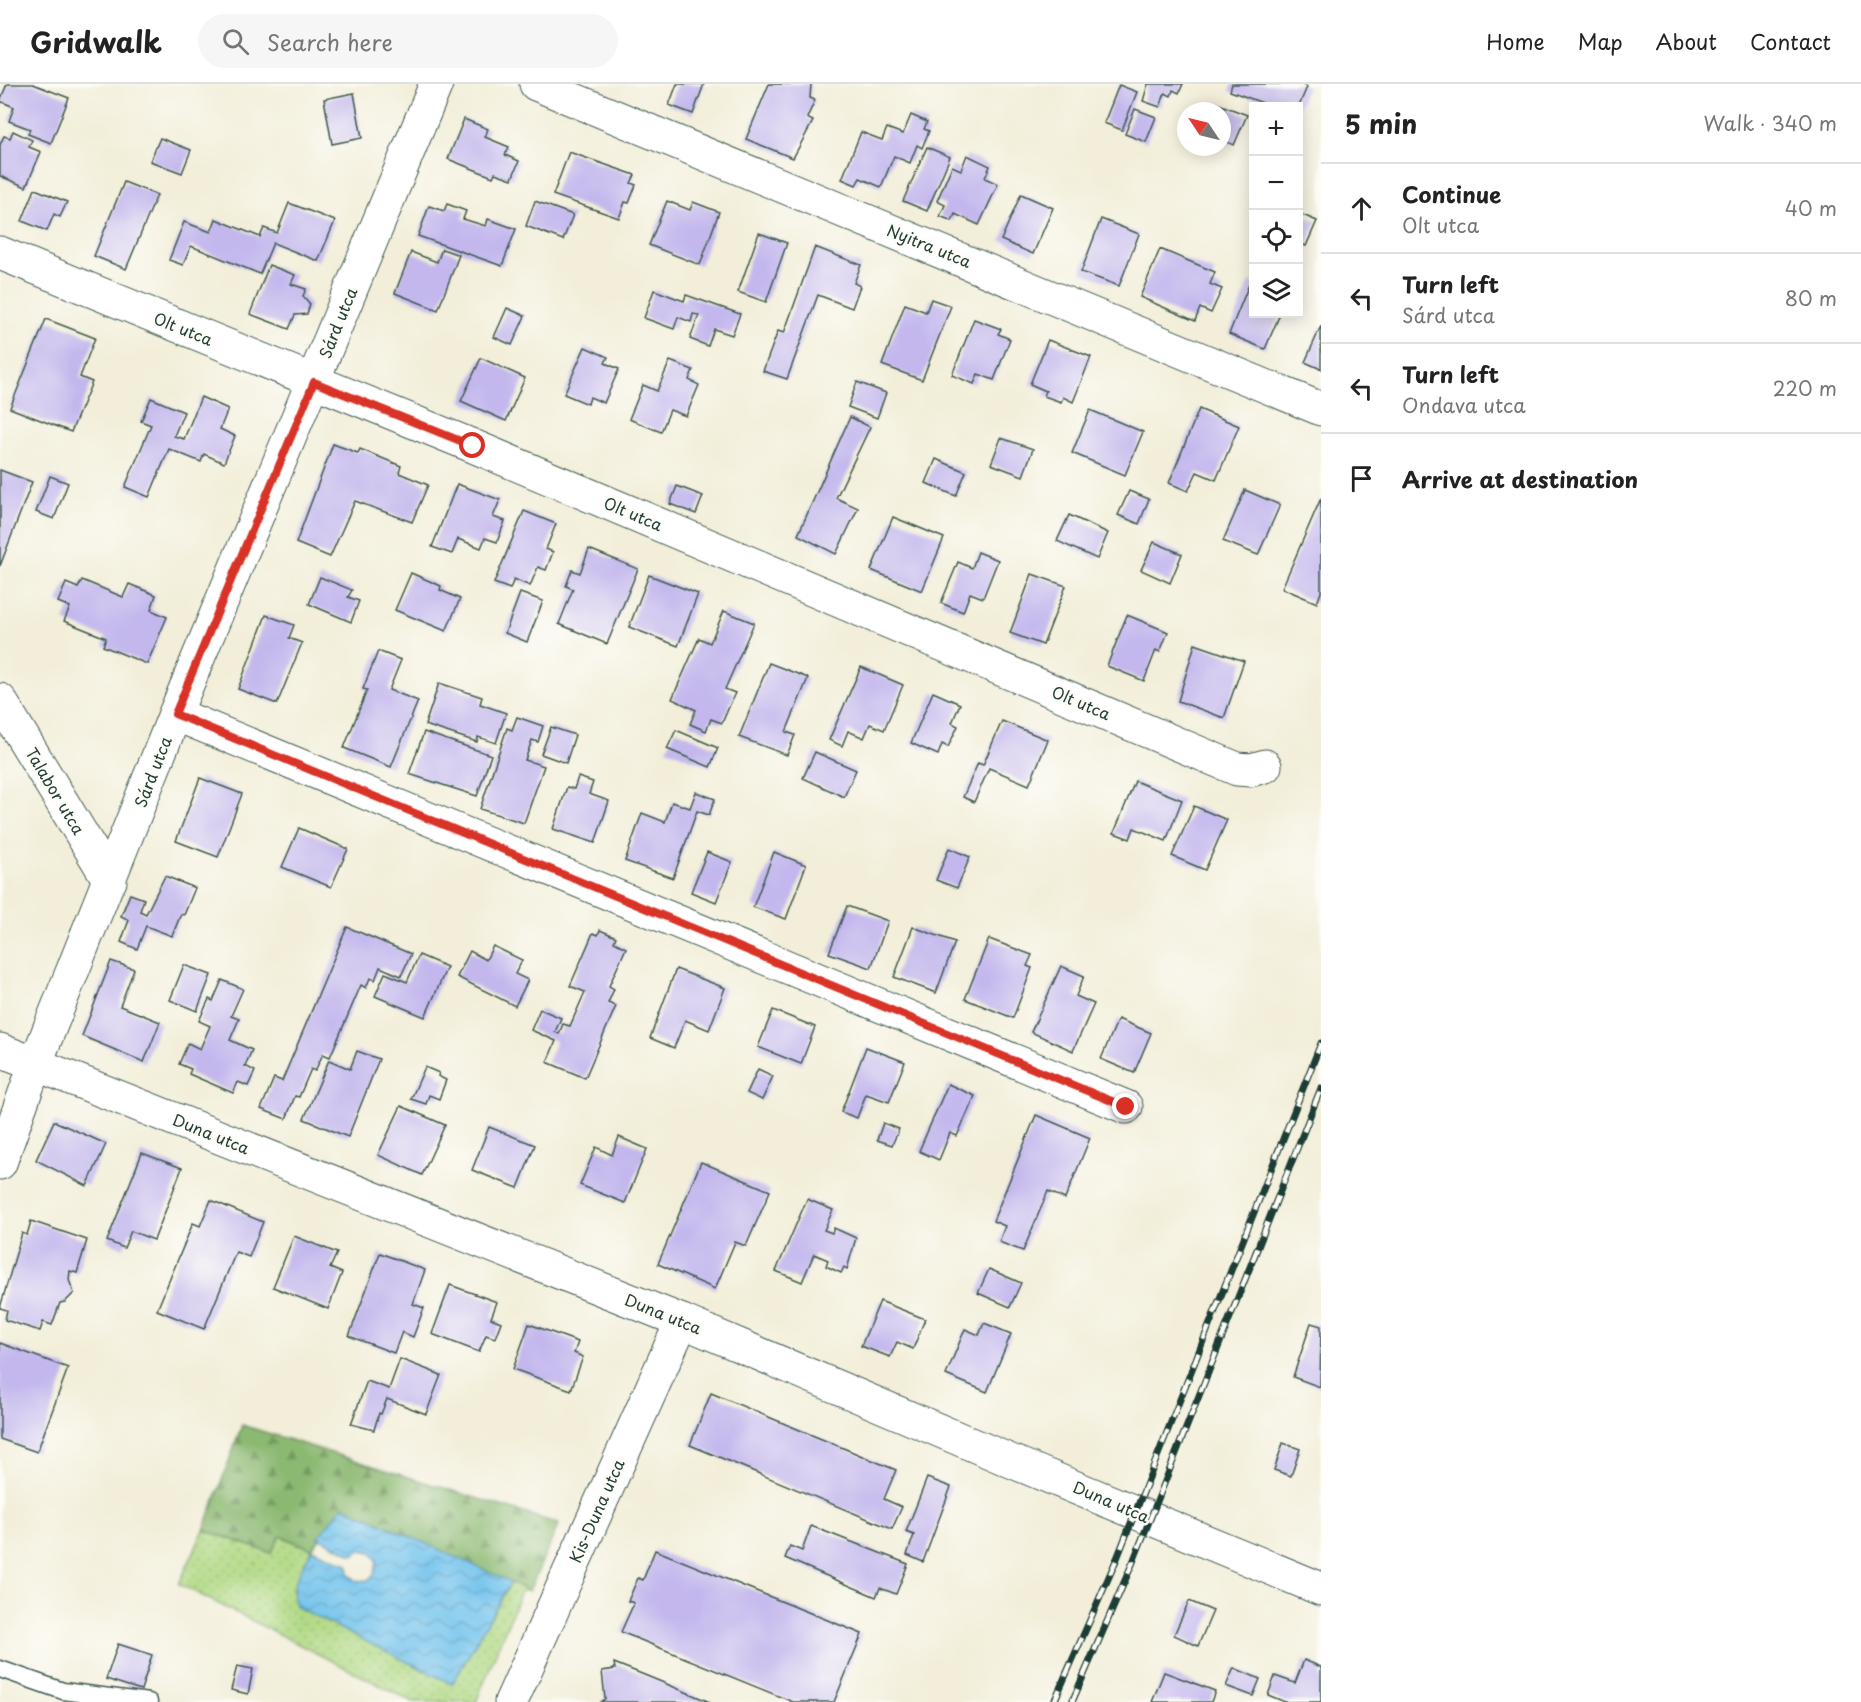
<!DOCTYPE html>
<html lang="en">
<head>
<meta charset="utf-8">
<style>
  :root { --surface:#fff; --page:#f6f6f6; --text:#222; --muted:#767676; --line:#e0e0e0 }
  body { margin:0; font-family:"Playpen Sans",sans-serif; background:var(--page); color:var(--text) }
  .controls { position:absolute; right:18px; top:18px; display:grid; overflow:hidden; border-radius:0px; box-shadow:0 3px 15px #0003 }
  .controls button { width:54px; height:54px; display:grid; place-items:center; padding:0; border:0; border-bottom:2px solid var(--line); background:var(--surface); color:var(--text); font:30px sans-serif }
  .compass { position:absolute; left:1177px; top:18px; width:54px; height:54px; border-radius:50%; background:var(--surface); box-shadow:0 3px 15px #0003; rotate:305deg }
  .stop { position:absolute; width:18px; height:18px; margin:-14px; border:4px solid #d93025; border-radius:50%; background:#fff }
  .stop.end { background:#d93025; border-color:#fff; box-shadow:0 2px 6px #0008 }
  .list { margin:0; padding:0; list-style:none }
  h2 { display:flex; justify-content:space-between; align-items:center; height:78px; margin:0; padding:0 24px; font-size:26px }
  h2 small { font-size:20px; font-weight:400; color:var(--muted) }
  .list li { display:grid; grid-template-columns:39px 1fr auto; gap:18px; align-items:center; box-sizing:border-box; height:90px; padding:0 24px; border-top:2px solid var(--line) }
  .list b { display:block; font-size:22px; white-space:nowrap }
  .list p { margin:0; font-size:20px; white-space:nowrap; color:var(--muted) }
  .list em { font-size:20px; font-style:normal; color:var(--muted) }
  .icon { flex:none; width:33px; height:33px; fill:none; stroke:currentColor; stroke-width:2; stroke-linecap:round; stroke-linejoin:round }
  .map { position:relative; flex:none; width:1321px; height:1618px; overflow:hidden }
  header { display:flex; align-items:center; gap:36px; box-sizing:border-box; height:84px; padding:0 30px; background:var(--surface); border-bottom:2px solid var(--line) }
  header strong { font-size:28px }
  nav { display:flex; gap:33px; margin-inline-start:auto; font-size:21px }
  .search { width:420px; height:54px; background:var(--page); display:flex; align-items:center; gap:15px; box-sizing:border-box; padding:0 21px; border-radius:33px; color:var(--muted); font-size:22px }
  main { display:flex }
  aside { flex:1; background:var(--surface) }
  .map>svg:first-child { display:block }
  .grass { fill:url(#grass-dots); stroke:#688b5c; stroke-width:1.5 }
  .forest { fill:url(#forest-firs); stroke:#567b53; stroke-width:1.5 }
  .water { fill:url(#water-waves); stroke:#488090; stroke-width:1.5 }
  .building { fill:#c3b7ed }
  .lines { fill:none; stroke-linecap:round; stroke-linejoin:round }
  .service-casing { stroke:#3f584d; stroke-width:19 }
  .minor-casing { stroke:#3f584d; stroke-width:35 }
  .service { stroke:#fff; stroke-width:16 }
  .minor { stroke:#fff; stroke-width:33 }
  .rail-casing { stroke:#1f3d34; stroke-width:7 }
  .rail { stroke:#fdfcf7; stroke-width:4.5; stroke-dasharray:14; stroke-linecap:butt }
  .route { stroke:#d93025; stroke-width:8 }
  .labels { text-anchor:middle; stroke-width:5; stroke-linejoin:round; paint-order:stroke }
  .street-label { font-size:16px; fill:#1f3d34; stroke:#fdfcf7 }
</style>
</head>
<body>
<header>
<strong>Gridwalk</strong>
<div class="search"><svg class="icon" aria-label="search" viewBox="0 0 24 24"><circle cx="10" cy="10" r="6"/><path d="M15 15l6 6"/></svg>Search here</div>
<nav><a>Home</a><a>Map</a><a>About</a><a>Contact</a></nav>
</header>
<main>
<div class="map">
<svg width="1321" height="1618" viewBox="0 0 1321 1618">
  <defs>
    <pattern id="grass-dots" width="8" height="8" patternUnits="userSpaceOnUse" patternTransform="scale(1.5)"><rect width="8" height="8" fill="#b0d984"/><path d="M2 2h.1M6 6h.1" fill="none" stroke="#97bb73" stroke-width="1.8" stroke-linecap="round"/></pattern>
    <pattern id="forest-firs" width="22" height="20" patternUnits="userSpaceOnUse" patternTransform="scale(1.5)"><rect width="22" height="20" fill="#8cb972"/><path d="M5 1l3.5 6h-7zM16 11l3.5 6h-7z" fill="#72985e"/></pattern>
    <pattern id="water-waves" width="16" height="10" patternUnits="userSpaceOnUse" patternTransform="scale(1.5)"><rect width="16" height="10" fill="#71c2ed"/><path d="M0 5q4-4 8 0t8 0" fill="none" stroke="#5c9fc1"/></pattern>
  </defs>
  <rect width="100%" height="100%" fill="#fdfcf7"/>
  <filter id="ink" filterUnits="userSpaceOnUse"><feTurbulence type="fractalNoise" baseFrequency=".0167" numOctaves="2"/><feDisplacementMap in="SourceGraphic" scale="12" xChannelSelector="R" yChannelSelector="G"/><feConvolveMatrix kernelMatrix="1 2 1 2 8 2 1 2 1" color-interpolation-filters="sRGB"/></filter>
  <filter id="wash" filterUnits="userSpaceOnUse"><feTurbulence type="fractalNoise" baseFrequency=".008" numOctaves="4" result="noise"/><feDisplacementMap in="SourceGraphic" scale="24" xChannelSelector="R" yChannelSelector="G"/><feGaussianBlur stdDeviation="1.35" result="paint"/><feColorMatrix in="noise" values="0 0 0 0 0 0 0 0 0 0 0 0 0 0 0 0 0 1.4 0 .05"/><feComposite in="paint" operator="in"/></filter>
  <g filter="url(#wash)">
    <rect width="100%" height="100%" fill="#f2eed9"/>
    <path class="grass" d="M204,1446L271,1469L280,1452L312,1465L292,1507L452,1599L511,1498L529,1507H521L476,1618H413L179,1500Z"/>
    <path class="forest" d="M242,1341L559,1440L529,1507L343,1422L312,1465L280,1452L271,1469L204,1446Z"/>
    <path class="water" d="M343,1422L511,1498L452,1600L298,1524C285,1505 303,1483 312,1465L348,1480L349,1490L357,1497L368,1496L375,1489L377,1476L371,1468L361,1466L353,1471L318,1453Z"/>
    <g id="blocks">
      <g class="building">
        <path d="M7,0H33L69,14L51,59L28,50L30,45L9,37L14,23L0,17Z"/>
        <path d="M677,0H704L693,30L669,21Z"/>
        <path d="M769,0H811L810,14L815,16L807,34L813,37L793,74L746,55Z"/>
        <path d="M1148,0H1183L1179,9L1173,6L1171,12L1165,9L1160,23L1143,17Z"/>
        <path d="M1232,0H1303L1307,3L1299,22H1271L1230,7Z"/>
        <path d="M1119,1L1137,8L1122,46L1104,39Z"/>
        <path d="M354,9L362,54L332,60L324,15Z"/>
        <path d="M1216,19L1247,31L1234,61L1222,56V27H1213Z"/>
        <path d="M1135,25L1156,33L1146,58L1125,50Z"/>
        <path d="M911,31L927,38L924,45L929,47L922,64L917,61L910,79L894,72L881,103L860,94L856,101L842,95L861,48L882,56L887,44L903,50Z"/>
        <path d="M464,35L488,45L485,53L509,63L505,71L519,77L512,95L495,89L493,93L448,75Z"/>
        <path d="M13,47L32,56L29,63L41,68L26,103L0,92V61L4,52L10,54Z"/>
        <path d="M160,54L191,66L182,89L150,77Z"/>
        <path d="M927,63L950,73L927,127L903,117Z"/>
        <path d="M569,68L635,91L631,99L636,101L629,119L625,118L619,134L553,111Z"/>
        <path d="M967,71L990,82L985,94L998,100L979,141L955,130L952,137L940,132L945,121L937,117L952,82L961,86Z"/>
        <path d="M124,98L157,111L126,185L94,172Z"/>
        <path d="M35,105L67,118L60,133L54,130L47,147L22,137Z"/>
        <path d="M1021,110L1053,124L1033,170L1001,156Z"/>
        <path d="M535,117L573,131L563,156L526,142Z"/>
        <path d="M667,117L690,126L693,118L719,128L700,181L649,161Z"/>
        <path d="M289,119L335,137L318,177L273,159L260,190L191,162L183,181L169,176L184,138L211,148L216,135L260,153L264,144L277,149Z"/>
        <path d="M447,120L466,127L463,135L486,142L488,135L516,145L502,182L418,152L429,122L444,127Z"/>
        <path d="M1298,129L1317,137L1306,162L1298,159Z"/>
        <path d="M1101,135L1139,150L1119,202L1081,188Z"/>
        <path d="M759,149L787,159L766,218L738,208Z"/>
        <path d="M815,163L861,181L854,199L860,202L852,224L818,211L787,295L763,287L778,247L784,249Z"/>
        <path d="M442,165L459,171L438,226L395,209L411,168L437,178Z"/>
        <path d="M1160,165L1215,188L1210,200L1222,205L1211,229L1200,224L1195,237L1140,213Z"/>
        <path d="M269,181L295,191L291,200L306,205L303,212L310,220L307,230L295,231L289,245L250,230Z"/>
        <path d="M1250,198L1254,199V230H1280L1265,265L1229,250Z"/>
        <path d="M654,206L684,217L686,211L740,230L732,251L714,245L708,262L690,255L699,231L693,230L691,238L678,233L674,245L644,234Z"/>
        <path d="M931,215L951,222L922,296L882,281L905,220L926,228Z"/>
        <path d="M507,224L525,232L512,261L494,253Z"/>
        <path d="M46,235L95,254L80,293L92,298L71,348L10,324Z"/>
        <path d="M974,235L1001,245L998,250L1010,255L994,296L978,290L974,300L952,291Z"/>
        <path d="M1321,242V285L1305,278Z"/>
        <path d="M1048,256L1091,273L1073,318L1063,313L1061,318L1044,312L1046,307L1030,300Z"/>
        <path d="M585,263L608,273L605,279L619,285L604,319L590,313L588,320L564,310Z"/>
        <path d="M481,274L525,294L506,337L461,317Z"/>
        <path d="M670,277L693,286L689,296L699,301L686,332L670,326L661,348L629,335L643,301L657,307Z"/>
        <path d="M857,298L886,309L877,334L848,323Z"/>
        <path d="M201,313L228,325L220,345L235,352L224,379L204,370L201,378L169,365L149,413L125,403L151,341L141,337L151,314L184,328L174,352L184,355Z"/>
        <path d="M1199,325L1239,342L1216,396L1197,388L1188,407L1169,399Z"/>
        <path d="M1090,326L1143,348L1125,391L1072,369Z"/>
        <path d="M850,333L870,343L836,414L858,424L836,470L798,451Z"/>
        <path d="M1001,354L1033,365L1023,392L991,380Z"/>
        <path d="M333,360L358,369L360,365L401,382L399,389L428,401L412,438L355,417L330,473L296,459Z"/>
        <path d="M936,375L966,388L956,412L926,399Z"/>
        <path d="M0,386L32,398L0,482Z"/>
        <path d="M50,392L68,399L54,435L36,428Z"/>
        <path d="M457,400L500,416L493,433L505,437L497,458L485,454L481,464L458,455L452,470L432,463Z"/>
        <path d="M677,402L703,412L696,430L670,420Z"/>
        <path d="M1245,406L1280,421L1258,471L1223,457Z"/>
        <path d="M1129,407L1149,415L1139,440L1118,431Z"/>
        <path d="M1321,414V508L1317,519L1282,504Z"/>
        <path d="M524,427L556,440L546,465L553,468L546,486L538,483L530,502L514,495L510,505L494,499Z"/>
        <path d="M1069,431L1108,449L1097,475L1057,457Z"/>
        <path d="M893,433L944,454L922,507L871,486Z"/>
        <path d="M1154,458L1182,470L1170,499L1141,486Z"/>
        <path d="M589,465L638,485L607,560L559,540L573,505L566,502L572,486L580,489Z"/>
        <path d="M978,468L998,476L983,514L970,509L963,528L941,519L958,478L972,484Z"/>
        <path d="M411,489L441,502L440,506L460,515L446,547L395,526Z"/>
        <path d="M1032,490L1066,502L1043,561L1010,549Z"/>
        <path d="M649,491L698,510L678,562L629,543Z"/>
        <path d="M320,493L352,506L348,513L359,517L351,538L309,520Z"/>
        <path d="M82,496L123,513L129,500L156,511L151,526L167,533L147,580L103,562L106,554L64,537L70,523L58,518L66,499L78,504Z"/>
        <path d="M520,509L543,517L527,558L505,549Z"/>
        <path d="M724,527L754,539L725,605L735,609L722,639L711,635L706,647L690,640L696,626L672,615L699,554L710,559Z"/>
        <path d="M266,531L294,541L289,554L302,559L277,620L238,605Z"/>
        <path d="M1127,531L1168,548L1160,568L1156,566L1144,597L1107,582Z"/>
        <path d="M1195,560L1244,577L1224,634L1178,617Z"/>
        <path d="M378,567L401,576L389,606L418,617L391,683L344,664L367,606L363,605Z"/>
        <path d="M769,579L808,594L786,648L795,651L787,671L739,653Z"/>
        <path d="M861,583L903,601L884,646L870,640L864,654L848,647L842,662L829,656Z"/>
        <path d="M439,599L482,613L480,620L506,629L496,659L478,653L477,658L425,641Z"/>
        <path d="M933,608L960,620L952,639L958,642L948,663L942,660L938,671L911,659Z"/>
        <path d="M517,633L543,642L538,658L532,656L525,676L544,682L524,739L480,725L507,644L512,646Z"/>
        <path d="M1002,637L1048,656L1029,701L989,684L974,718L963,713L978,679L983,681Z"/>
        <path d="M551,643L575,651L566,679L541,670Z"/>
        <path d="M676,646L718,664L710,683L667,665Z"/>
        <path d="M424,648L491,671L477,712L409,690Z"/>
        <path d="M815,668L856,686L844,713L803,694Z"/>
        <path d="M578,693L593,698L589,710L609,717L595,759L553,745L567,703L574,705Z"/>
        <path d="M200,694L242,710L218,773L176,757Z"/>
        <path d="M1135,697L1182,716L1166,757L1134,744L1130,755L1114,749Z"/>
        <path d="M696,708L715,715L709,731L697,727L673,794L625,777L642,729L665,738L672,718L690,724Z"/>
        <path d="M1194,722L1227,736L1205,786L1172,772Z"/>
        <path d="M299,744L348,765L331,803L282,783Z"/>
        <path d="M949,764L970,773L957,804L936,796Z"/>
        <path d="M707,768L732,778L716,818L691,808Z"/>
        <path d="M774,768L806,781L786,835L753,823Z"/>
        <path d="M165,792L195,804L184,831L181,830L172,852L146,842L137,865L121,858L129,836L121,832L130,810L144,815L140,827L146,830Z"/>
        <path d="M847,822L888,837L871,884L829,869Z"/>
        <path d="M347,843L411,870L401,892L380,883L375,896L370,894L366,904L361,901L330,973L323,970L315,987L311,985L299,1013L295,1012L286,1035L261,1025L274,994L282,997Z"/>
        <path d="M913,843L955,858L936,909L894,893Z"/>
        <path d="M600,846L616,853L614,858L626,864L609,902L614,905L608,919L616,922L585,994L547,978L556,957L531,946L540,925L561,934L555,948L559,950L563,940L570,942L585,908L570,902L593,849L598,851Z"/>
        <path d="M989,855L1032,871L1027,882L1032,884L1013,934L965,915Z"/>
        <path d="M493,862L522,876L515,890L528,896L515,922L457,893L470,867L486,876Z"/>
        <path d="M419,871L447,883L425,933L375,912L385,889L407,898Z"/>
        <path d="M111,877L134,885L120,922L160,938L144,978L82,952Z"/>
        <path d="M184,881L211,891L197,927L170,916Z"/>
        <path d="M1061,882L1084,892L1076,912L1094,920L1073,967L1031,948Z"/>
        <path d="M676,885L725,904L709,946L685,936L674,964L650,954Z"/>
        <path d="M222,896L243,905L231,932L239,935L230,956L252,966L245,982L255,987L248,1002L238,998L233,1009L189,990L191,985L179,980L188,959L200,965L210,942L199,937L209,915L213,917Z"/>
        <path d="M773,926L815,943L801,980L758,963Z"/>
        <path d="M1118,935L1151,949L1134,989L1101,975Z"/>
        <path d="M866,963L905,978L889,1018L866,1010L857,1034L841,1028Z"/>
        <path d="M357,967L379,975L348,1053L304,1035L329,976L350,985Z"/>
        <path d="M425,983L439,989L438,992L446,996L439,1015L429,1011L426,1020L411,1015Z"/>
        <path d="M758,985L773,992L762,1016L747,1009Z"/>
        <path d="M948,1000L975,1012L957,1052L950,1049L939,1076L919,1067Z"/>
        <path d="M401,1022L445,1041L422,1091L378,1071Z"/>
        <path d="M1036,1031L1090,1054L1065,1115L1048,1107L1023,1167L999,1158L1005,1142L993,1137Z"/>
        <path d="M54,1037L106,1060L87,1102L36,1076Z"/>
        <path d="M883,1039L899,1045L892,1061L877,1056Z"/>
        <path d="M489,1043L535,1061L518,1104L472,1086Z"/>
        <path d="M619,1053L647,1065L625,1119L580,1101L596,1063L612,1071Z"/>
        <path d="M142,1069L182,1084L154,1156L131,1147L124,1164L107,1157Z"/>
        <path d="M701,1078L770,1107L746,1162L735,1158L715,1205L658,1180Z"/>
        <path d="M807,1115L833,1126L824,1146L832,1149L834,1144L856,1154L847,1185L844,1183L841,1189L826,1182L828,1176L814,1170L802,1198L776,1187Z"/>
        <path d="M211,1116L263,1138L249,1173L236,1168L204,1245L157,1226L193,1139L200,1142Z"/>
        <path d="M31,1137L87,1156L77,1189L70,1187L69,1196L74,1209L65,1218L60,1219L52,1241L43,1238L40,1247L5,1236L7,1226L0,1224L22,1149L27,1151Z"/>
        <path d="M294,1152L337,1169L330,1184L342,1189L328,1225L273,1203Z"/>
        <path d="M380,1169L425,1186L413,1220L424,1224L413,1253L402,1248L394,1269L349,1252Z"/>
        <path d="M989,1185L1021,1199L1010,1223L978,1209Z"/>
        <path d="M450,1201L497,1218L491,1234L501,1238L495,1254L486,1251L479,1268L432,1250Z"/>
        <path d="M880,1217L925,1235L913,1265L897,1258L890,1273L861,1262Z"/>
        <path d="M984,1239L1011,1250L987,1308L946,1291L965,1245L979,1251Z"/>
        <path d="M1311,1239L1321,1242L1320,1303L1293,1293Z"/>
        <path d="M529,1240L578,1258L574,1269L583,1273L571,1306L513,1285Z"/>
        <path d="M0,1259L68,1284L37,1368L0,1355Z"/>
        <path d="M400,1275L441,1291L426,1330L387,1315L381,1330L379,1329L374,1346L351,1340L367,1297L389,1305Z"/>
        <path d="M711,1309L896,1386L884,1415L902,1423L892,1445L690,1361Z"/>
        <path d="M1283,1359L1300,1365L1291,1392L1274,1386Z"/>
        <path d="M927,1394L951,1403L923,1478L907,1471L914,1451L906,1448Z"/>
        <path d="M811,1442L908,1480L896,1510L880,1504L876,1513L785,1474L790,1462L802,1467Z"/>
        <path d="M655,1466L862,1550L834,1618H793L621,1548L634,1519L628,1517L638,1494L643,1496Z"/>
        <path d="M1189,1517L1213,1527L1198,1562L1174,1551Z"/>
        <path d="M118,1560L152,1571L141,1606L106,1595Z"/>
        <path d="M1304,1576L1321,1583V1618H1285L1268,1611L1275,1592L1295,1599Z"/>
        <path d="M614,1579L647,1592L710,1618H601L605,1615L602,1587L615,1585Z"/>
        <path d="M237,1582L253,1585L248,1610L231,1606Z"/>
        <path d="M1234,1584L1260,1595L1253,1612L1226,1602Z"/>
        <path d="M1164,1588L1215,1607L1211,1618H1152Z"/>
      </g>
    </g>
  </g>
  <g filter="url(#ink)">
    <use href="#blocks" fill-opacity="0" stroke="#3f584d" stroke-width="1.5"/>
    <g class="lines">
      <defs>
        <path id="service" d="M0,1585L63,1607L149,1618"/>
        <g id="minor">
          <path d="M536,0L1321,325"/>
          <path d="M0,169L473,362L1237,685L1251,686L1265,682"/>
          <path d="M0,616L110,797"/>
          <path d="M175,630L1126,1023"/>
          <path d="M0,966L682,1237L1011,1377L1321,1505"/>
          <path d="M0,1079L35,981L175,630L436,0"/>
          <path d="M511,1618L682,1237"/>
        </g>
      </defs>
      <use href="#service" class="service-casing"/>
      <use href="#minor" class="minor-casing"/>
      <use href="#service" class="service"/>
      <use href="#minor" class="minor"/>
      <defs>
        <g id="rail">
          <path d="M1054,1618L1118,1472L1321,959"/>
          <path d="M1072,1618L1133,1478L1321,1004"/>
        </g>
      </defs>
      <use href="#rail" class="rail-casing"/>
      <use href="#rail" class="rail"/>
    </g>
  </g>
  <g class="lines" filter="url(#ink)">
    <path class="route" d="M473,362L314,298L175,630L1126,1023"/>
  </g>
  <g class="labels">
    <g class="street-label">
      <text transform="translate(929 162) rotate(22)" y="6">Nyitra utca</text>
      <text transform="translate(338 239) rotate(-68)" y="6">Sárd utca</text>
      <text transform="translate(183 245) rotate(22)" y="6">Olt utca</text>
      <text transform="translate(633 430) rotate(23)" y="6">Olt utca</text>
      <text transform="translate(1081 619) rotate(23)" y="6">Olt utca</text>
      <text transform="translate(153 688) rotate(-69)" y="6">Sárd utca</text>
      <text transform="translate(55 707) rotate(59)" y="6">Talabor utca</text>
      <text transform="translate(211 1050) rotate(22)" y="6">Duna utca</text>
      <text transform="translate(663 1230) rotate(22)" y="6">Duna utca</text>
      <text transform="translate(1111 1418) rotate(23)" y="6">Duna utca</text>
      <text transform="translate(597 1427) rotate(-66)" y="6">Kis-Duna utca</text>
    </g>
  </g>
</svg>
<div class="controls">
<button>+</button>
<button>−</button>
<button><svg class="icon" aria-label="locate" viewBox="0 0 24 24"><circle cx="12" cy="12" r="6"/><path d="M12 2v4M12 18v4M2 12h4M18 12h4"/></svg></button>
<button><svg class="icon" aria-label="layers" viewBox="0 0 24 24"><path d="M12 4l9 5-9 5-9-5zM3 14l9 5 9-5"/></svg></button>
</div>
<svg class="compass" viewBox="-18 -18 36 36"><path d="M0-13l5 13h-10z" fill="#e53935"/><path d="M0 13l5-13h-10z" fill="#767676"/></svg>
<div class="stop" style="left:473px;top:362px"></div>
<div class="stop end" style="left:1126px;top:1023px"></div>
</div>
<aside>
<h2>5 min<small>Walk · 340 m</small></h2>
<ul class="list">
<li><svg class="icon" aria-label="ahead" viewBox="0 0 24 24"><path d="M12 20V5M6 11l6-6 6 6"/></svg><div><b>Continue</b><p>Olt utca</p></div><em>40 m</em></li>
<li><svg class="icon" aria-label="left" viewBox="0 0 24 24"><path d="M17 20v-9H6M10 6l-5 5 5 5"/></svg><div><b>Turn left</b><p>Sárd utca</p></div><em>80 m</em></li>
<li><svg class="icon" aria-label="left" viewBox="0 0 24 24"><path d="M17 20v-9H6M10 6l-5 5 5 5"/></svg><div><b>Turn left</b><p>Ondava utca</p></div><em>220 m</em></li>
<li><svg class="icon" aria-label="arrive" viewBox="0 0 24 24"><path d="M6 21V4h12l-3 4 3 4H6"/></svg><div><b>Arrive at destination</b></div></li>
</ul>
</aside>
</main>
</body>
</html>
